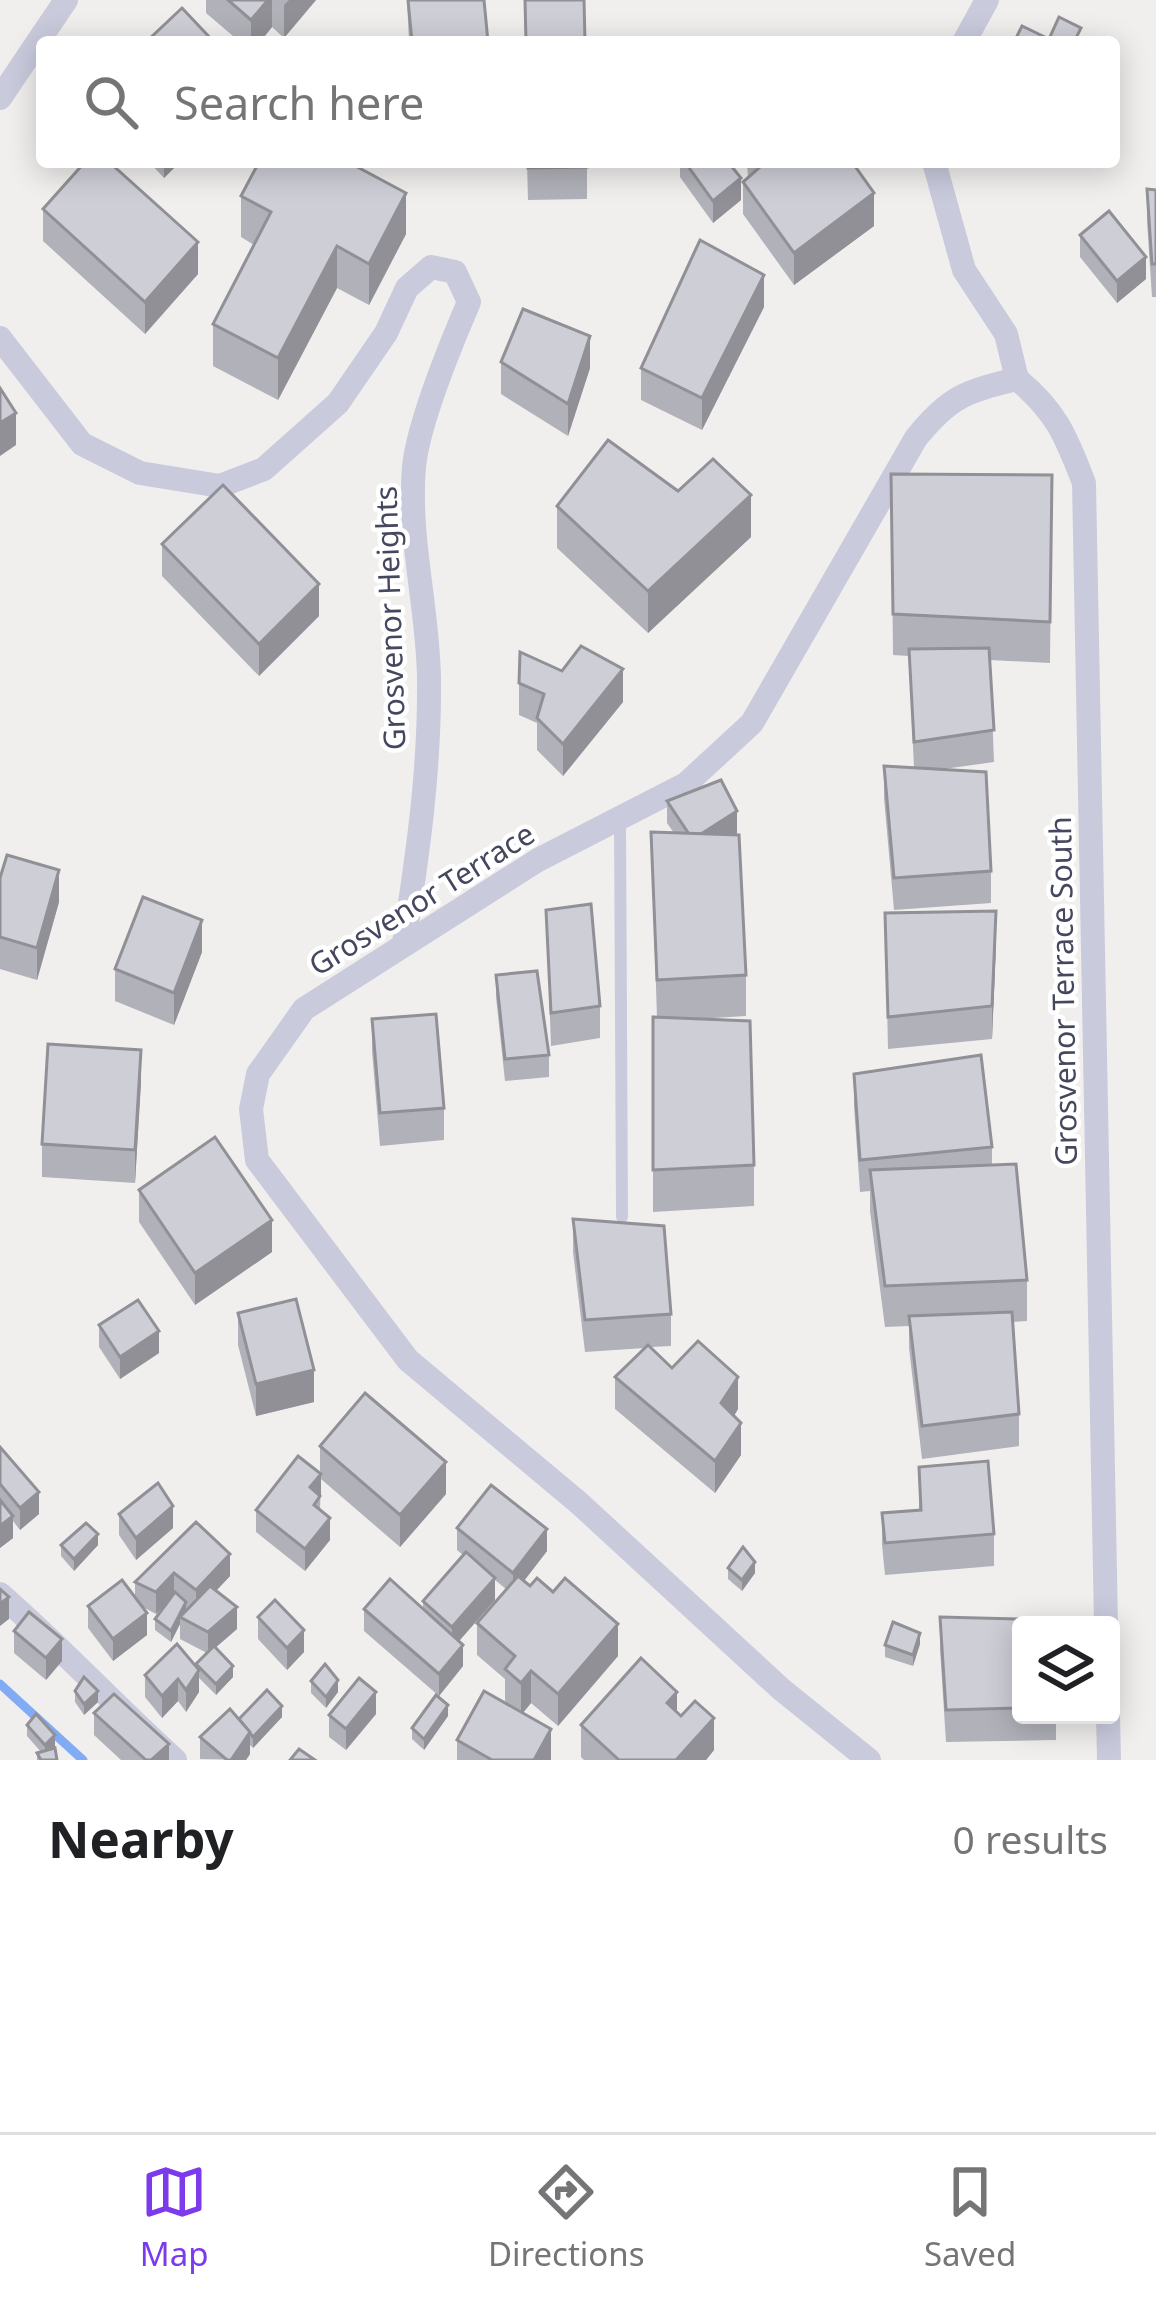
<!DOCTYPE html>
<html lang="en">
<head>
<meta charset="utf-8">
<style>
  :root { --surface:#fff; --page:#f2f2f2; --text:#202124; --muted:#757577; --line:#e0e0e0; --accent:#7c3aed }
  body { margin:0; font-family:"Noto Sans",sans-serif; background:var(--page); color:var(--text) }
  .controls { position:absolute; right:36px; bottom:36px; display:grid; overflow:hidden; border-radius:12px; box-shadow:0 6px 30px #0003 }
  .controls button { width:108px; height:108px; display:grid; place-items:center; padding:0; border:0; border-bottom:3px solid var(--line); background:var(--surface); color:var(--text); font:60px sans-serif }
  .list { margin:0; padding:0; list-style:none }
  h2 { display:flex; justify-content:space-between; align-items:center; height:156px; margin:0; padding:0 48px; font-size:51px }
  h2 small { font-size:39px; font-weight:400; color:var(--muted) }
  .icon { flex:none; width:66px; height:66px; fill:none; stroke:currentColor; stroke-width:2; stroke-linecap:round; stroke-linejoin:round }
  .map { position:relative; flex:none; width:1156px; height:1760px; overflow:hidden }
  .search { position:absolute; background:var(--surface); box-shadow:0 6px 30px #0003; left:36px; right:36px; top:36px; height:132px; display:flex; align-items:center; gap:30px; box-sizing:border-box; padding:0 42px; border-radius:12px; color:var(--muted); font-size:45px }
  .sheet { height:372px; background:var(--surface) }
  nav { display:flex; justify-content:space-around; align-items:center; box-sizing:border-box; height:168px; border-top:3px solid var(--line); background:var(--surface); font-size:33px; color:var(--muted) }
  nav a { display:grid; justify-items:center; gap:6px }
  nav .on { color:var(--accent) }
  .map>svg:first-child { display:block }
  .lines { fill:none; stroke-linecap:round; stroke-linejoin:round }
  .stream { stroke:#81abf4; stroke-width:9 }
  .service { stroke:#c9cbdd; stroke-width:12 }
  .minor { stroke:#c9cbdd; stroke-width:24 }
  .wall { fill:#b1b1b9 }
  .shaded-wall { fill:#909096 }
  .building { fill:#ceced7; stroke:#909096; stroke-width:3 }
  .labels { text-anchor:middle; stroke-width:9; stroke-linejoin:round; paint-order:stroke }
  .street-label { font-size:30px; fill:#45475e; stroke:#fff }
</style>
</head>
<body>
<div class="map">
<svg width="1156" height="1760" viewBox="0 0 1156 1760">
  <rect width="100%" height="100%" fill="#f1efee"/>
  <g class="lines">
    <path class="stream" d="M0,1684L83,1760"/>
    <path class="service" d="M620,820L622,1217"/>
    <g class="minor">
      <path d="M964,42L987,0"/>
      <path d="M0,98L66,0"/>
      <path d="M934,162L964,270L1006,334L1017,379"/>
      <path d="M0,338L82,444L140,473L220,486L264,469L338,403L386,333L407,288L431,267L455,272L469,302C451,344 418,424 414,467C408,538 428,608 429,678C430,770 418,852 404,943"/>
      <path d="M1017,379C1056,411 1066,436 1084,483L1106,1625"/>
      <path d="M0,1594C61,1647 115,1706 175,1760"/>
      <path d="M1108,1715L1109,1760"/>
      <path d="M869,1760L781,1689L579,1503L408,1360L257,1160L251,1109L258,1074L304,1009L538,860L686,784L752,723L916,438C950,396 965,392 1017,379"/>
    </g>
  </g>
  <g class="wall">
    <path d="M206,0H316L284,38L272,27L260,42H240L206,13Z"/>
    <path d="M407,0H484L488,42H409Z"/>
    <path d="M149,162H180L164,178Z"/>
    <path d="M527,162H587V199L528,200Z"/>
    <path d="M680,162H728L741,200L713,223L680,177Z"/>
    <path d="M747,162H852L874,226L794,285L743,214V182L748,178Z"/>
    <path d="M1147,189L1156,190V297H1152L1147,221Z"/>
    <path d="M241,196L406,234L369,305L337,288L278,400L213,366V324L254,245L241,237Z"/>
    <path d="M43,209L198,274L145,334L43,241Z"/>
    <path d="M1080,235L1146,279L1117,303L1080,257Z"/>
    <path d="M764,307L702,430L641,400V368Z"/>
    <path d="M501,362L590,368L568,436L501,394Z"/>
    <path d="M891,474L1052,475L1050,663L990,660L994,762L944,769L991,871V903L894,910L884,798V766L914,768L909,656L893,655Z"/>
    <path d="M678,491L751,537L648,633L557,548V506Z"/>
    <path d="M162,544L319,616L259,676L162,576Z"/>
    <path d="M519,683L623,702L563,776L537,750V723L519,715Z"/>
    <path d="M667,801L737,833L734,835L746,975V1016L697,1019L754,1165V1206L653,1212V1017L657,1018L651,832L674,833L667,823Z"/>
    <path d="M0,878L59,902L37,980L0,969Z"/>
    <path d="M546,910L600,1006V1038L551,1046Z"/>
    <path d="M885,913L996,943L992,1039L888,1049Z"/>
    <path d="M202,952L174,1025L115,1001V969Z"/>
    <path d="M496,975L549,1055V1077L505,1081L496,997Z"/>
    <path d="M372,1019L444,1108V1140L380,1146L372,1051Z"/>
    <path d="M854,1074L992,1147V1165L1027,1280V1321L1012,1322L1019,1414V1446L922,1459L909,1348V1326L885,1327L870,1211V1191L860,1192L854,1106Z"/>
    <path d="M141,1082L135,1183L42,1177V1144Z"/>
    <path d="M139,1190L272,1252L195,1305L139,1222Z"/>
    <path d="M573,1219L671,1314V1346L651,1347L672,1368L738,1409L734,1416L741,1455L715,1493L615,1409V1377L645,1348L585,1352L573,1252Z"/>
    <path d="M238,1313L314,1402L256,1416L238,1345Z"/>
    <path d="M99,1325L159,1353L120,1379L99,1347Z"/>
    <path d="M320,1446L446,1494L400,1547L321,1479L320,1510L330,1540L305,1571L256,1532V1510L320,1473Z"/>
    <path d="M0,1447L39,1514L20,1530L13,1521V1538L0,1548Z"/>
    <path d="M919,1467L994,1534V1566L885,1575L882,1545V1513L919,1510Z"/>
    <path d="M119,1514L173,1528L136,1560L119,1535Z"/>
    <path d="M196,1522L230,1576L216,1591L237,1629L215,1648L233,1677L216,1695L199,1678V1692L186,1712L178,1701L162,1718L145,1697V1675L196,1667L207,1653L180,1639V1624L171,1642L155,1630V1619L167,1603L156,1614L143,1607L147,1635L113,1661L88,1628V1606L135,1598V1582Z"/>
    <path d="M457,1528L547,1551L524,1581L618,1656L558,1726L531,1703L523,1713L551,1760H457V1740L509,1705L505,1701V1679L477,1655V1623L506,1589L495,1580V1600L459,1641L463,1666L439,1696L364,1631V1609H423V1601L463,1555L457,1550Z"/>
    <path d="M61,1545H98L74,1571L61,1556Z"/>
    <path d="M728,1568L755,1573L742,1591L728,1579Z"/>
    <path d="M258,1617L304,1652L287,1670L258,1639Z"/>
    <path d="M940,1617L1021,1625V1715H1056V1740L946,1742L940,1649Z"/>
    <path d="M14,1631L62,1661L46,1680L14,1653Z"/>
    <path d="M920,1644L913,1666L885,1657V1645Z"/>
    <path d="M311,1681L338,1692L326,1708L311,1693Z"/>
    <path d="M75,1691L98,1702L84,1715L75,1702Z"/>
    <path d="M94,1713L169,1760H121L94,1735Z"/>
    <path d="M677,1713L714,1750L706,1760H584L581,1757V1725Z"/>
    <path d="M376,1714L346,1750L329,1737V1715Z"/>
    <path d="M448,1716L424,1750L412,1739V1728Z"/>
    <path d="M282,1717L253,1748L250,1745V1754L246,1760L200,1759V1737L239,1719Z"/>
    <path d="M27,1725L55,1747L54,1748L57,1760H37V1753L41,1752L27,1736Z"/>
  </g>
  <g class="shaded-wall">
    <path d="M268,0H272V27L260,42H251V20Z"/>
    <path d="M289,0H316L284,38V5Z"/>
    <path d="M164,162H180L164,178Z"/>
    <path d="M741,178V200L713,223V201Z"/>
    <path d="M406,193V234L369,305V264Z"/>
    <path d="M874,193V226L794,285V253Z"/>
    <path d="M198,242V274L145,334V302Z"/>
    <path d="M337,246V288L278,400V358Z"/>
    <path d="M1146,257V279L1117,303V281Z"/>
    <path d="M764,275V307L702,430V398Z"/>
    <path d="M590,336V368L568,436V404Z"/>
    <path d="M16,413V445L0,456V423Z"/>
    <path d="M751,495V537L648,633V591Z"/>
    <path d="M319,584V616L259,676V644Z"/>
    <path d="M623,669V702L563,776V744Z"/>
    <path d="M737,811V833L693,861V839Z"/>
    <path d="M59,870V902L37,980V948Z"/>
    <path d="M996,911V943L992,1039V1006Z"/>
    <path d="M202,920V952L174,1025V993Z"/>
    <path d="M141,1050V1082L135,1183V1150Z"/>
    <path d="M272,1220V1252L195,1305V1273Z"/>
    <path d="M159,1331V1353L120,1379V1357Z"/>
    <path d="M314,1370V1402L256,1416V1384Z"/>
    <path d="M738,1377V1409L721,1436V1403Z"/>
    <path d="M741,1423V1455L715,1493V1461Z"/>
    <path d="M446,1462V1494L400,1547V1515Z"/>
    <path d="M321,1474V1496L310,1509V1487Z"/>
    <path d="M39,1492V1514L20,1530V1508Z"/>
    <path d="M173,1506V1528L136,1560V1538Z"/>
    <path d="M13,1516V1538L0,1548V1526Z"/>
    <path d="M330,1518V1540L305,1571V1549Z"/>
    <path d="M547,1529V1551L513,1595V1573Z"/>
    <path d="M98,1534V1545L74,1571V1559Z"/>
    <path d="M230,1554V1576L196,1612V1590Z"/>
    <path d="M755,1562V1573L742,1591V1580Z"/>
    <path d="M174,1573V1595L156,1614V1592Z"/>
    <path d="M495,1578V1600L452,1649V1627Z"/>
    <path d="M9,1597V1619L0,1626V1604Z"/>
    <path d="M186,1602V1613L180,1617V1624L171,1642V1631Z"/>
    <path d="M237,1607V1629L208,1654V1632Z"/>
    <path d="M147,1613V1635L113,1661V1639Z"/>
    <path d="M618,1624V1656L558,1726V1694Z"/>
    <path d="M304,1630V1652L287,1670V1648Z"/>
    <path d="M920,1633V1644L913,1666V1655Z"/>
    <path d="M62,1639V1661L46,1680V1658Z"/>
    <path d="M463,1645V1666L439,1696V1674Z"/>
    <path d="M233,1666V1677L216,1695V1684Z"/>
    <path d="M199,1670V1692L186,1712V1690Z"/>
    <path d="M531,1671V1703L521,1715V1683Z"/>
    <path d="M178,1679V1701L162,1718V1696Z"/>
    <path d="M338,1680V1692L326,1708V1697Z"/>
    <path d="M98,1691V1702L84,1715V1704Z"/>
    <path d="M376,1692V1714L346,1750V1729Z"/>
    <path d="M677,1692V1724L667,1703Z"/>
    <path d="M448,1705V1716L424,1750V1739Z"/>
    <path d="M282,1706V1717L253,1748V1737Z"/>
    <path d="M714,1718V1750L706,1760H676Z"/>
    <path d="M551,1729V1760H534Z"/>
    <path d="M250,1732V1754L246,1760H231Z"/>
    <path d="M55,1735V1747L45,1756V1745Z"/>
    <path d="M169,1744V1760H151Z"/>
  </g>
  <g class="building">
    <path d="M228,0H268L251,20Z"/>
    <path d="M408,0H484L488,42H412Z"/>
    <path d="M525,0H584L585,42H526Z"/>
    <path d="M182,8L214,42H146Z"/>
    <path d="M1059,17L1081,28L1074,42H1014L1022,26L1049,39Z"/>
    <path d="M85,162H109L198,242L145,302L43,209Z"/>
    <path d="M259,162H348L406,193L369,264L337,246L278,358L213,324L271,212L241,196Z"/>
    <path d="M528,162H587V167L528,168Z"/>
    <path d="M685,162H728L741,178L713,201Z"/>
    <path d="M756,162H852L874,193L794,253L743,182L759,168Z"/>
    <path d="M1147,189L1156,190V264H1152Z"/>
    <path d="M1109,211L1146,257L1117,281L1080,235Z"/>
    <path d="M700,240L764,275L702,398L641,368Z"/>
    <path d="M523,309L590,336L568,404L501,362Z"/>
    <path d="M0,388L16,413L0,423Z"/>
    <path d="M608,440L678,491L713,459L751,495L648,591L557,506Z"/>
    <path d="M891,474L1052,475L1050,622L893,614Z"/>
    <path d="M223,485L319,584L259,644L162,544Z"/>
    <path d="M581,646L623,669L563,744L537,718L544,694L519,683L520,652L562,671Z"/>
    <path d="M989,648L994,730L914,742L909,649Z"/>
    <path d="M884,766L986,772L991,871L894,878Z"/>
    <path d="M721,780L737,811L701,834H689L667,801Z"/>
    <path d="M651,832L739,835L746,975L657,980Z"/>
    <path d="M7,855L59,870L37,948L0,937V878Z"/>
    <path d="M143,897L202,920L174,993L115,969Z"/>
    <path d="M591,904L600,1006L551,1013L546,910Z"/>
    <path d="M996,911L992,1006L888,1017L885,913Z"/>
    <path d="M537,971L549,1055L505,1059L496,975Z"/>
    <path d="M436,1014L444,1108L380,1113L372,1019Z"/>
    <path d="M653,1017L750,1021L754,1165L653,1170Z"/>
    <path d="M48,1044L141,1050L135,1150L42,1144Z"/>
    <path d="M981,1055L992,1147L860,1160L854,1074Z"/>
    <path d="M215,1137L272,1220L195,1273L139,1190Z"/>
    <path d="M1016,1164L1027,1280L885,1286L870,1170Z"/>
    <path d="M573,1219L664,1226L671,1314L585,1320Z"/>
    <path d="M296,1299L314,1370L256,1384L238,1313Z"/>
    <path d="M138,1300L159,1331L120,1357L99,1325Z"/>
    <path d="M1012,1312L1019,1414L922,1426L909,1316Z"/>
    <path d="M698,1341L738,1377L721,1403L741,1423L715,1461L615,1377L648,1345L672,1368Z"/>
    <path d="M365,1393L446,1462L400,1515L320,1446Z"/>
    <path d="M0,1447L39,1492L20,1508L0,1484Z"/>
    <path d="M298,1456L321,1474L310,1487L320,1496L314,1505L330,1518L305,1549L256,1510Z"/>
    <path d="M988,1461L994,1534L885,1543L882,1513L921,1510L919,1467Z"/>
    <path d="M158,1483L173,1506L136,1538L119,1514Z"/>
    <path d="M491,1485L547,1529L513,1573L457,1528Z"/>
    <path d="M0,1500L13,1516L0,1526Z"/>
    <path d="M196,1522L230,1554L196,1590L174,1573L156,1592L135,1582Z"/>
    <path d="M86,1523L98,1534L74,1559L61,1545Z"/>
    <path d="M743,1547L755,1562L742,1580L728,1568Z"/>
    <path d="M466,1552L495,1578L452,1627L423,1601Z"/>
    <path d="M518,1576L530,1586L537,1578L553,1592L565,1578L618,1624L558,1694L531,1671L521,1683L505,1669L515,1656L477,1623Z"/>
    <path d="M390,1579L463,1645L439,1674L364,1609Z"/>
    <path d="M122,1580L147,1613L113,1639L88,1606Z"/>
    <path d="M210,1586L237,1607L208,1632L180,1617Z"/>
    <path d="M0,1589L9,1597L0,1604Z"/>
    <path d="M175,1592L186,1602L171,1631L155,1619Z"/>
    <path d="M275,1600L304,1630L287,1648L258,1617Z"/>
    <path d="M29,1612L62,1639L46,1658L14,1631Z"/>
    <path d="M940,1617L1056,1620V1625H1021V1708L946,1710Z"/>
    <path d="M893,1622L920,1633L913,1655L885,1645Z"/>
    <path d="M177,1644L199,1670L186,1690L178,1679L162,1696L145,1675Z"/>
    <path d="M214,1646L233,1666L216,1684L196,1664Z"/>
    <path d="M641,1658L677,1692L667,1703L681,1716L695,1701L714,1718L676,1760H619L581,1725Z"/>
    <path d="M325,1664L338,1680L326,1697L311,1681Z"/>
    <path d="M84,1677L98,1691L84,1704L75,1691Z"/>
    <path d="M359,1678L376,1692L346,1729L329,1715Z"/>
    <path d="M267,1690L282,1706L253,1737L239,1719Z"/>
    <path d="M484,1691L551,1729L534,1760H492L457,1740Z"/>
    <path d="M114,1694L169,1744L151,1760H146L94,1713Z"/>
    <path d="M436,1695L448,1705L424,1739L412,1728Z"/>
    <path d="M230,1709L250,1732L231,1760H227L200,1737Z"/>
    <path d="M36,1714L55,1735L45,1745L27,1725Z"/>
    <path d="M55,1748L57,1760H41L37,1753Z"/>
    <path d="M299,1749L315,1760H290Z"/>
  </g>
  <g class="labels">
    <g class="street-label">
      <text transform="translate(391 618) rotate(-92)" y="10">Grosvenor Heights</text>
      <text transform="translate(422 900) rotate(-32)" y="10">Grosvenor Terrace</text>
      <text transform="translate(1064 991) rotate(-91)" y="10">Grosvenor Terrace South</text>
    </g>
  </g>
</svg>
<div class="controls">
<button><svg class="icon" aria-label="layers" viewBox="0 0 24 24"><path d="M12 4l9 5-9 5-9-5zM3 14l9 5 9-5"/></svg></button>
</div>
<div class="search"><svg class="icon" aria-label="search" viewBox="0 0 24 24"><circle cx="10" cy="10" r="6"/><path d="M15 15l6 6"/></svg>Search here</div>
</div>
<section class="sheet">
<h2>Nearby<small>0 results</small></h2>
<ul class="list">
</ul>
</section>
<nav>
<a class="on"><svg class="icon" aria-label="map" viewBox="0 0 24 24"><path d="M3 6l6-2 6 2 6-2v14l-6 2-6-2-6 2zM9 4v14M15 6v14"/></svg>Map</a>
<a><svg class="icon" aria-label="directions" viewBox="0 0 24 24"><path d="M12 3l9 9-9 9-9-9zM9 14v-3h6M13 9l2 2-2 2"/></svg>Directions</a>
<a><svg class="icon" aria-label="saved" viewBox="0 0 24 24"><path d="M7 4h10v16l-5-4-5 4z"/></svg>Saved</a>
</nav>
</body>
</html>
